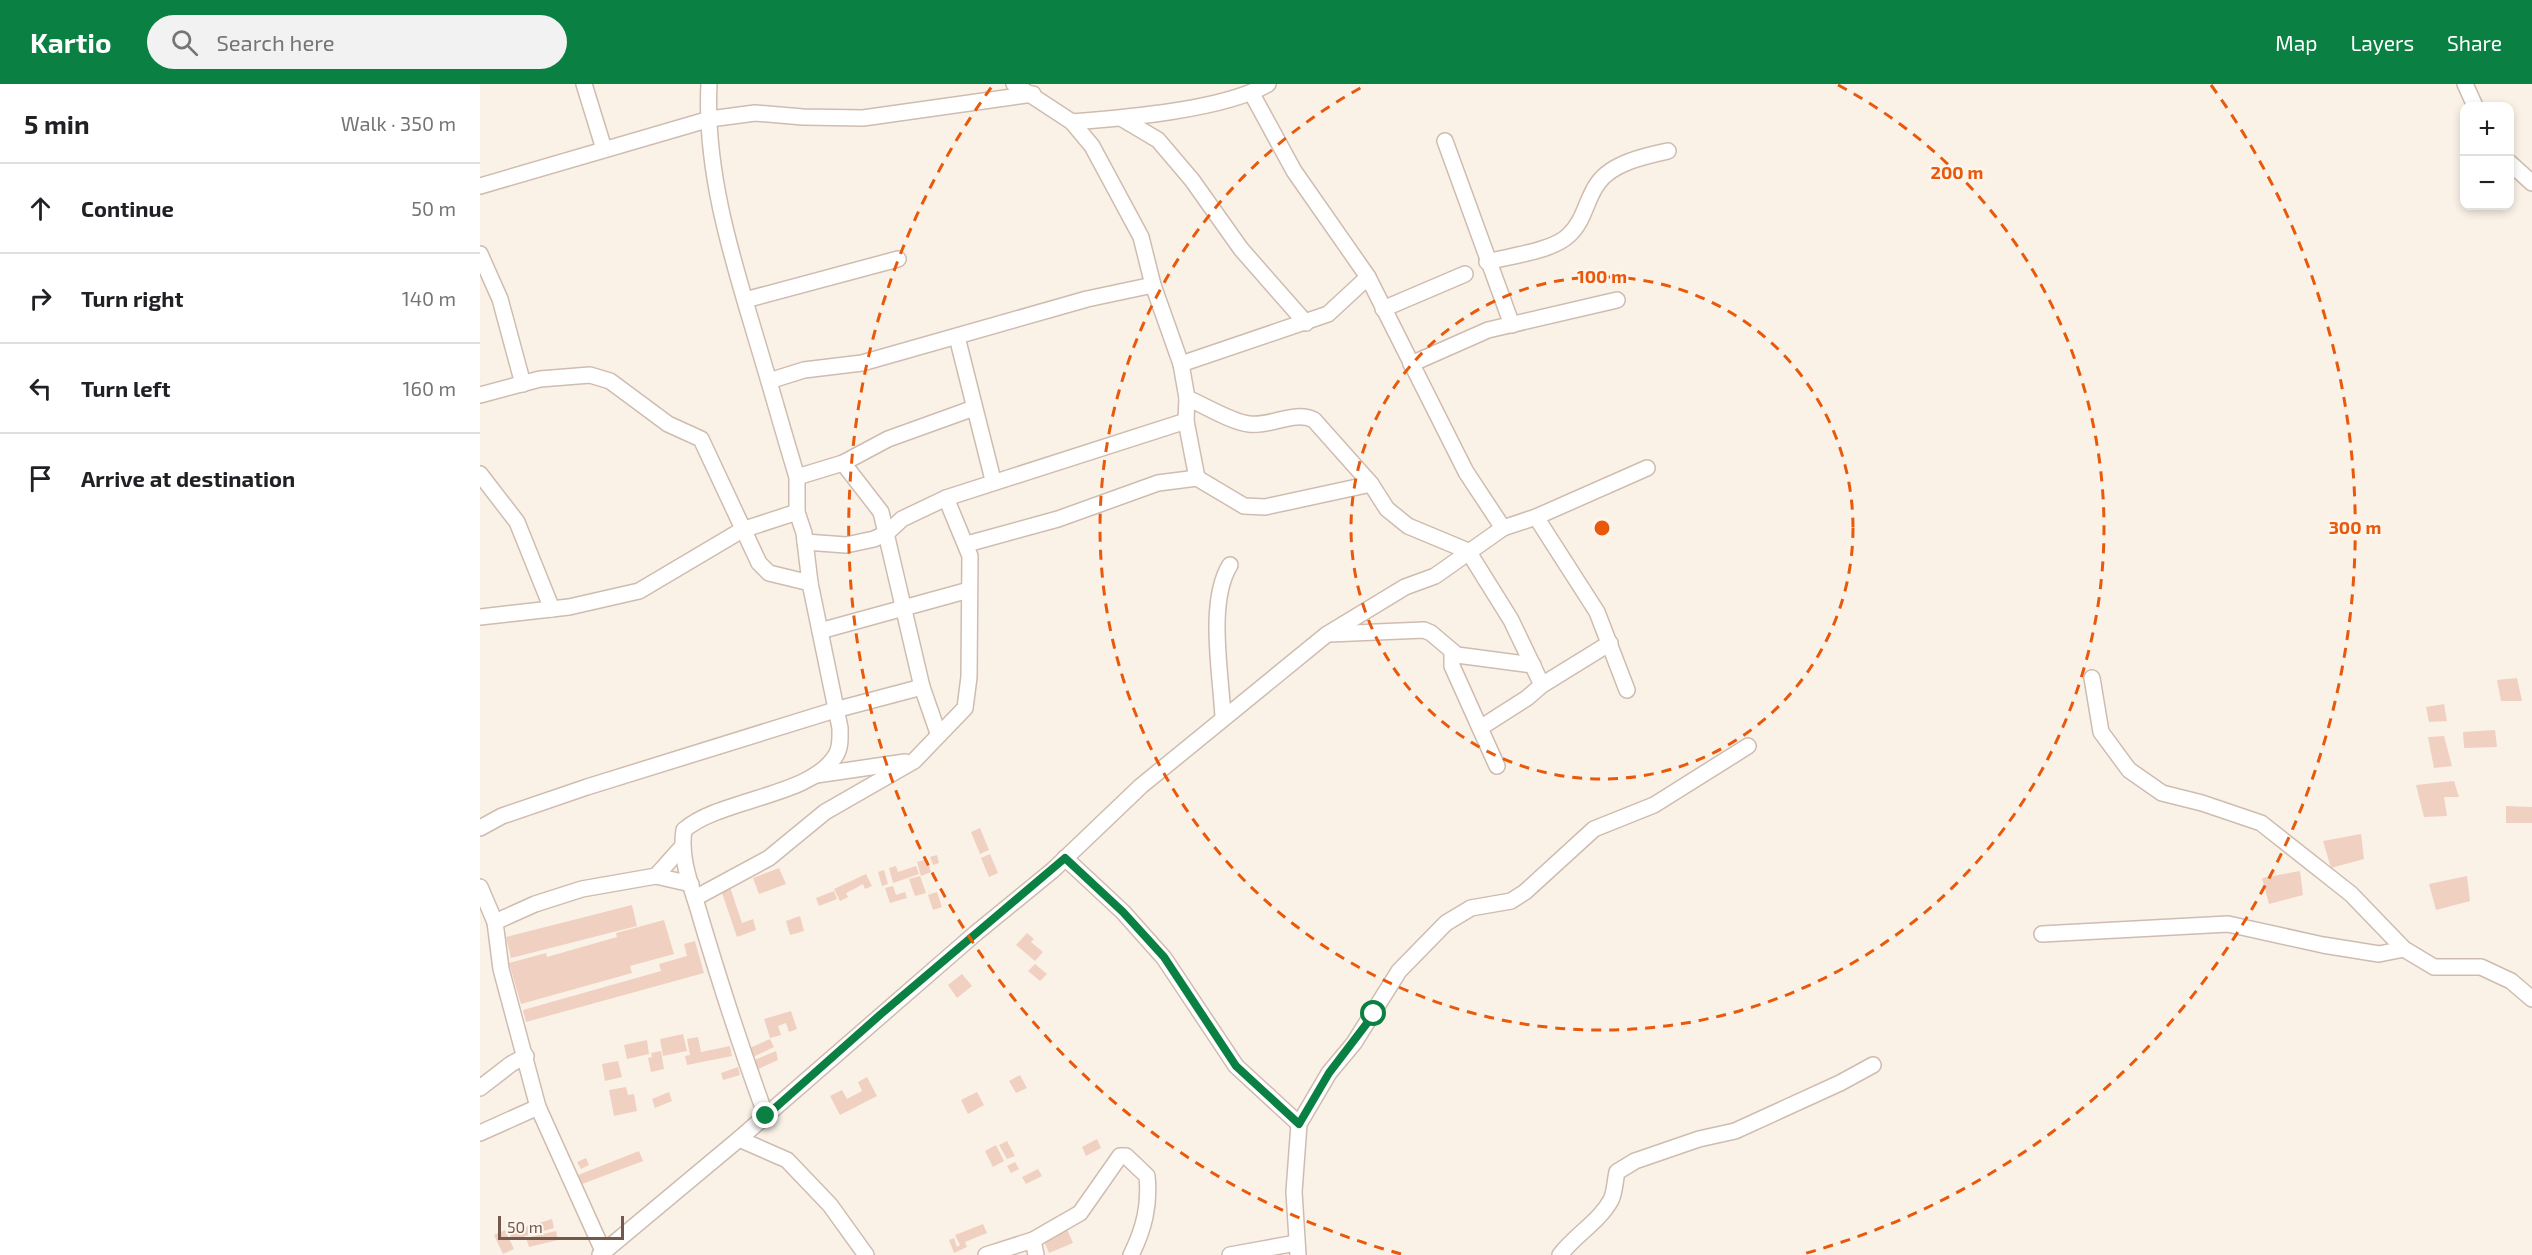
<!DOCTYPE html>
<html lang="en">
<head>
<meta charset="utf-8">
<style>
  :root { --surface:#fff; --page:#f2f2f2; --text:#202124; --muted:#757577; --line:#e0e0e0; --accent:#0b8043 }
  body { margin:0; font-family:"Exo 2",sans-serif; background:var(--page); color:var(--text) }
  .controls { position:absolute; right:18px; top:18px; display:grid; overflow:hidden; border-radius:12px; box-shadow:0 3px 9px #0003 }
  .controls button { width:54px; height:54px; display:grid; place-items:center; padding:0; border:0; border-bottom:2px solid var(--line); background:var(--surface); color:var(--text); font:30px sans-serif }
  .scale { position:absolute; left:18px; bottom:15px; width:126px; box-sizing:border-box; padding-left:6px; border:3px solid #74584c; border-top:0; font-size:16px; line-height:21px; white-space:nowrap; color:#74584c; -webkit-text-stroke:4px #fef6ed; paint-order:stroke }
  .stop { position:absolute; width:18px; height:18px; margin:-14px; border:4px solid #0b8043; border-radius:50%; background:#fff }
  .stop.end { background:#0b8043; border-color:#fff; box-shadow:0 2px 6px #0008 }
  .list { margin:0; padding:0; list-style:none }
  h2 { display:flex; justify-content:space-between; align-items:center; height:78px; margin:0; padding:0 24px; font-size:26px }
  h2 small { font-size:20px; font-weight:400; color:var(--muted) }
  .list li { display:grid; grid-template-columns:39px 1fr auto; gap:18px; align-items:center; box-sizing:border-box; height:90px; padding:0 24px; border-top:2px solid var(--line) }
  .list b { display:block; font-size:22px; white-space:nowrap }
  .list em { font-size:20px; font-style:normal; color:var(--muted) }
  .icon { flex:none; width:33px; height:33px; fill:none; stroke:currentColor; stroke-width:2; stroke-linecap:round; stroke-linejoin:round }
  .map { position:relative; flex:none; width:2052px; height:1171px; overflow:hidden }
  header { display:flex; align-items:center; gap:36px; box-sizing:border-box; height:84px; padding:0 30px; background:var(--accent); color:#fff }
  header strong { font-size:28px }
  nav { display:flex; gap:33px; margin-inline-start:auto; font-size:21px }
  .search { width:420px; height:54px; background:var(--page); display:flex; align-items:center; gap:15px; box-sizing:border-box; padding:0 21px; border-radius:33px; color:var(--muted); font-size:22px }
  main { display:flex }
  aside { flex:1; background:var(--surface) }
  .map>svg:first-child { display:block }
  .building { fill:#f0d0c0 }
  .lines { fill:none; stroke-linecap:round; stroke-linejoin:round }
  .minor-casing { stroke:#cfbcb0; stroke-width:18 }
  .minor { stroke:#fff; stroke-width:15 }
  .route { stroke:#0b8043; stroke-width:8 }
  .ring { fill:none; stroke:#e8590c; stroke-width:3; stroke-dasharray:10 8 }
  .centre { fill:#e8590c; stroke:#fef6ed; stroke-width:3 }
  .ring-label { font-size:18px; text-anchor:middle; font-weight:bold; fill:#e8590c; stroke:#fef6ed; stroke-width:4.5; stroke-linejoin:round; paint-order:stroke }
</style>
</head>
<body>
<header>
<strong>Kartio</strong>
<div class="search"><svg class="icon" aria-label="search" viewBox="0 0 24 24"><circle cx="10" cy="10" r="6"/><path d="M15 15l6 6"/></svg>Search here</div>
<nav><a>Map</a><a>Layers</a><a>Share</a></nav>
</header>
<main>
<aside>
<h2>5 min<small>Walk · 350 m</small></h2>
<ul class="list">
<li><svg class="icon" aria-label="ahead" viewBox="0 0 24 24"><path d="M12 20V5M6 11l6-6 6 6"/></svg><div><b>Continue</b></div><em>50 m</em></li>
<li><svg class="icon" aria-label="right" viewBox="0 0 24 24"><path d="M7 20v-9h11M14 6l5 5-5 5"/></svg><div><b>Turn right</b></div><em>140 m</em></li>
<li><svg class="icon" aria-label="left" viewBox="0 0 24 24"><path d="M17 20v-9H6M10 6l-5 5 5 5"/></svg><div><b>Turn left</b></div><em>160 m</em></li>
<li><svg class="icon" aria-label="arrive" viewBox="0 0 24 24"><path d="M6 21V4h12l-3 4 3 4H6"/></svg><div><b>Arrive at destination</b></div></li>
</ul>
</aside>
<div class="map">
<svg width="2052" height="1171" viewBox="0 0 2052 1171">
  <rect width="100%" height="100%" fill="#fbf2e7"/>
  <g class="building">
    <path d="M2037,594L2042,617H2021L2017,596Z"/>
    <path d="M1964,620L1967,637L1949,638L1946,623Z"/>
    <path d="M2015,646L2017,663L1984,664L1983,648Z"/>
    <path d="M1964,652L1972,682L1954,684L1948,653Z"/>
    <path d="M1974,697L1979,713H1964L1967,732L1944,733L1936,701Z"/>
    <path d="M2026,722L2052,723V739H2026Z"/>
    <path d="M500,744L509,766L500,770L491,748Z"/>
    <path d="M1881,750L1884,775L1851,784L1843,757Z"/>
    <path d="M510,770L518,789L509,793L501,774Z"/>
    <path d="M457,771L459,779L453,781L450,773Z"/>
    <path d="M447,775L451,788L441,792L437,778Z"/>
    <path d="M416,782L418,788L436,782L439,790L413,799L409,784Z"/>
    <path d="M299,784L306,800L279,810L273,794Z"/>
    <path d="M404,786L408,800L402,802L398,788Z"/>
    <path d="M1820,787L1823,811L1789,820L1782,794Z"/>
    <path d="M386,790L392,802L385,805L383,800L374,805L366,809L368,813L360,817L354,805Z"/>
    <path d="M440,792L446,809L435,812L429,795Z"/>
    <path d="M1987,792L1990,817L1956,826L1949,800Z"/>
    <path d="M413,802L416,811L425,808L427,814L410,819L405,804Z"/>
    <path d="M250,803L262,839L273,835L276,846L257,853L241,806Z"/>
    <path d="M354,807L357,815L339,822L336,814Z"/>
    <path d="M457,808L462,823L453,826L448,811Z"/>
    <path d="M152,821L157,842L31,874L26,853Z"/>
    <path d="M320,832L324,847L310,851L306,837Z"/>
    <path d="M184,836L194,870L150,882L152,889L41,920L29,879L66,869L67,873L137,853L136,849Z"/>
    <path d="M547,849L554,855L551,858L563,868L555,877L536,861Z"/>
    <path d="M215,857L224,889L46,938L43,926L181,887L179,880L207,872L204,860Z"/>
    <path d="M555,880L567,890L560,897L548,887Z"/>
    <path d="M482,890L492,902L477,914L468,901Z"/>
    <path d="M311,927L317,945L309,948L306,939L298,942L301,951L290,954L284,935Z"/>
    <path d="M203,950L207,967L183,972L180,955Z"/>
    <path d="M218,953L221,968L250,962L252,972L207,981L205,972L210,971L207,955Z"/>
    <path d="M290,955L294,963L271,974L272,977L296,967L298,976L274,987L265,966Z"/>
    <path d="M167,956L169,970L147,975L144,961Z"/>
    <path d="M181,967L184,985L171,988L168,974L172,973L171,969Z"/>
    <path d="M138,977L142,993L125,997L122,980Z"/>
    <path d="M258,983L260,991L243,996L241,989Z"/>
    <path d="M540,991L547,1004L536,1009L529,997Z"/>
    <path d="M387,993L397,1012L360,1031L350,1012L362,1006L367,1015L382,1007L378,998Z"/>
    <path d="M146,1003L148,1011L154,1010L157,1027L134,1032L129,1006Z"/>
    <path d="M189,1008L192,1017L175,1024L172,1015Z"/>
    <path d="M497,1008L504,1021L488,1030L481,1016Z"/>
    <path d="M617,1055L621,1064L606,1072L602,1063Z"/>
    <path d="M527,1057L535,1072L527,1075L519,1061Z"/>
    <path d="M516,1061L524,1077L513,1083L505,1067Z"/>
    <path d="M159,1067L163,1077L97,1102L93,1093Z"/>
    <path d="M106,1074L109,1081L101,1085L97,1078Z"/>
    <path d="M535,1078L539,1085L531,1089L527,1082Z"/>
    <path d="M558,1085L562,1092L546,1100L542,1093Z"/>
    <path d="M72,1135L74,1144L32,1156L29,1148Z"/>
    <path d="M503,1140L507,1149L485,1158L487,1163L474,1169L469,1156L474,1154L477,1163L480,1161L475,1151Z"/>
    <path d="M587,1145L593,1159L569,1169L563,1155Z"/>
    <path d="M25,1146L34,1165L23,1170L14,1151Z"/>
    <path d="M76,1147L78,1156L49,1163L46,1154Z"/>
  </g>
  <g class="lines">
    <defs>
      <g id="minor">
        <path d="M104,0L124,65"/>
        <path d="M229,0C224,93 256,186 282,274C294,314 305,354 317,393V428L324,449L330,499L360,644C360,653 361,663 356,671C331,713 241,714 204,746C199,776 213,806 221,835C241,902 262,967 286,1032"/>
        <path d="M534,0L592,38L612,62L661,153L673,201L701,280L707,314L706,337L717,394"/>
        <path d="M1985,0L1995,22"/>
        <path d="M772,10L814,87L888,193L986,388L1023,444"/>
        <path d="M641,34L678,56L712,96L761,165L826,239"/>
        <path d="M592,38C644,34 744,26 788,0"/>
        <path d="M965,57L1032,241"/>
        <path d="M2030,79L2052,99"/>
        <path d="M0,102L230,35L275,29L323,33L383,34L553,10"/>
        <path d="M0,170L20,215L43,300"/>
        <path d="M1007,178C1030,172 1073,167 1089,151C1105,136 1106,115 1118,99C1132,79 1165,72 1188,67"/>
        <path d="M265,216L418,175"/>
        <path d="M903,225L985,190"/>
        <path d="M477,253L513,396"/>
        <path d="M701,280L848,230L888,193"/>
        <path d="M931,280L1008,246L1137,216"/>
        <path d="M289,297L324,286L382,279L607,215L673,201"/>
        <path d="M0,311L60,295L110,291L130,297L188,340L221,355L279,479L289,489L330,499"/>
        <path d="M707,314C724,321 751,338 769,340C791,343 814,326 834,336L891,400L907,425L928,442L988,467L1031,536L1062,601"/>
        <path d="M363,379L401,428L442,603L458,649"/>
        <path d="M0,390L37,438L72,525"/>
        <path d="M317,393L363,379L408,355L494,324"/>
        <path d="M1056,433L1117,528L1147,606"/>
        <path d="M325,458L366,461L394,455L407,449L422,435L466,414L706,337"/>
        <path d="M487,460L578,435L678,399L717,394L764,422L785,423L891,400"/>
        <path d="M0,533L89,523L159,507L262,446L317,428"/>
        <path d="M340,547L489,506"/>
        <path d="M849,550L944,546L951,549L977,571L1053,581"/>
        <path d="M972,569V582L1017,682"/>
        <path d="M1612,594L1621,648L1649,686L1682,709L1722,719L1781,739L1871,810L1924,865L1954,883H2001L2031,897L2052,915"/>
        <path d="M743,633C741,590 727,518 750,481"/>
        <path d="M1000,644L1047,614L1062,601L1130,559"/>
        <path d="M336,691L425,678"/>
        <path d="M0,744L22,732L107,703L355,626L442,603"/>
        <path d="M585,774L643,828L684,874L756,982L819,1040"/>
        <path d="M176,792L201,764"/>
        <path d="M0,803L15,838L21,885L58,1023L123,1167"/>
        <path d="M215,814L289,774L345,728L434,677L485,624L489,593L490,472L466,414"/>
        <path d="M15,838L55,820L102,805L176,792L211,800"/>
        <path d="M1562,850L1748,840L1843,861L1899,870L1924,865"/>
        <path d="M0,1004L31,980L46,972"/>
        <path d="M0,1049L58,1023"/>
        <path d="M259,1055L307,1076L350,1121L386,1171"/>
        <path d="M553,1156L556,1171"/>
        <path d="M120,1171L259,1055L496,849L573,786L661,702L846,551L925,503L955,492L1023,444L1056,433L1167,384"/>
        <path d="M506,1171L553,1156L600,1129L640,1072H646L667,1092C670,1121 664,1145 651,1171"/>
        <path d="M750,1171L816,1159"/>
        <path d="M818,1171L814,1108L819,1040L849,989L874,959L919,887L966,839L991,824L1031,817L1045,808L1114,745L1174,721L1268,662"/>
        <path d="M1080,1171C1095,1151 1119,1138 1131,1116C1135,1108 1135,1096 1137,1088L1155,1077L1219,1055L1255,1047L1360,999L1393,981"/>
      </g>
    </defs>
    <use href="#minor" class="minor-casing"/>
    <use href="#minor" class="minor"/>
  </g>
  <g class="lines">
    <path class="route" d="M286,1032L401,930L585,774L643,828L684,873L756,982L819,1040L849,989L894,930"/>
  </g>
  <g class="ring">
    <circle cx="1122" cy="444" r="251"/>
    <path d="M1358 1A502 502 0 1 1 886 1"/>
    <path d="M921 1170A753 753 0 0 1 513 1M1731 1A753 753 0 0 1 1323 1170"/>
  </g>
  <circle cx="1122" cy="444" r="9" class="centre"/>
  <g class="ring-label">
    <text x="1477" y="95">200 m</text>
    <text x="1122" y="199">100 m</text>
    <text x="1875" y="450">300 m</text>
  </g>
</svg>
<div class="controls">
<button>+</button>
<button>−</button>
</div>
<div class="scale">50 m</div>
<div class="stop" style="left:894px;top:930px"></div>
<div class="stop end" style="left:286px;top:1032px"></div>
</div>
</main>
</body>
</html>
